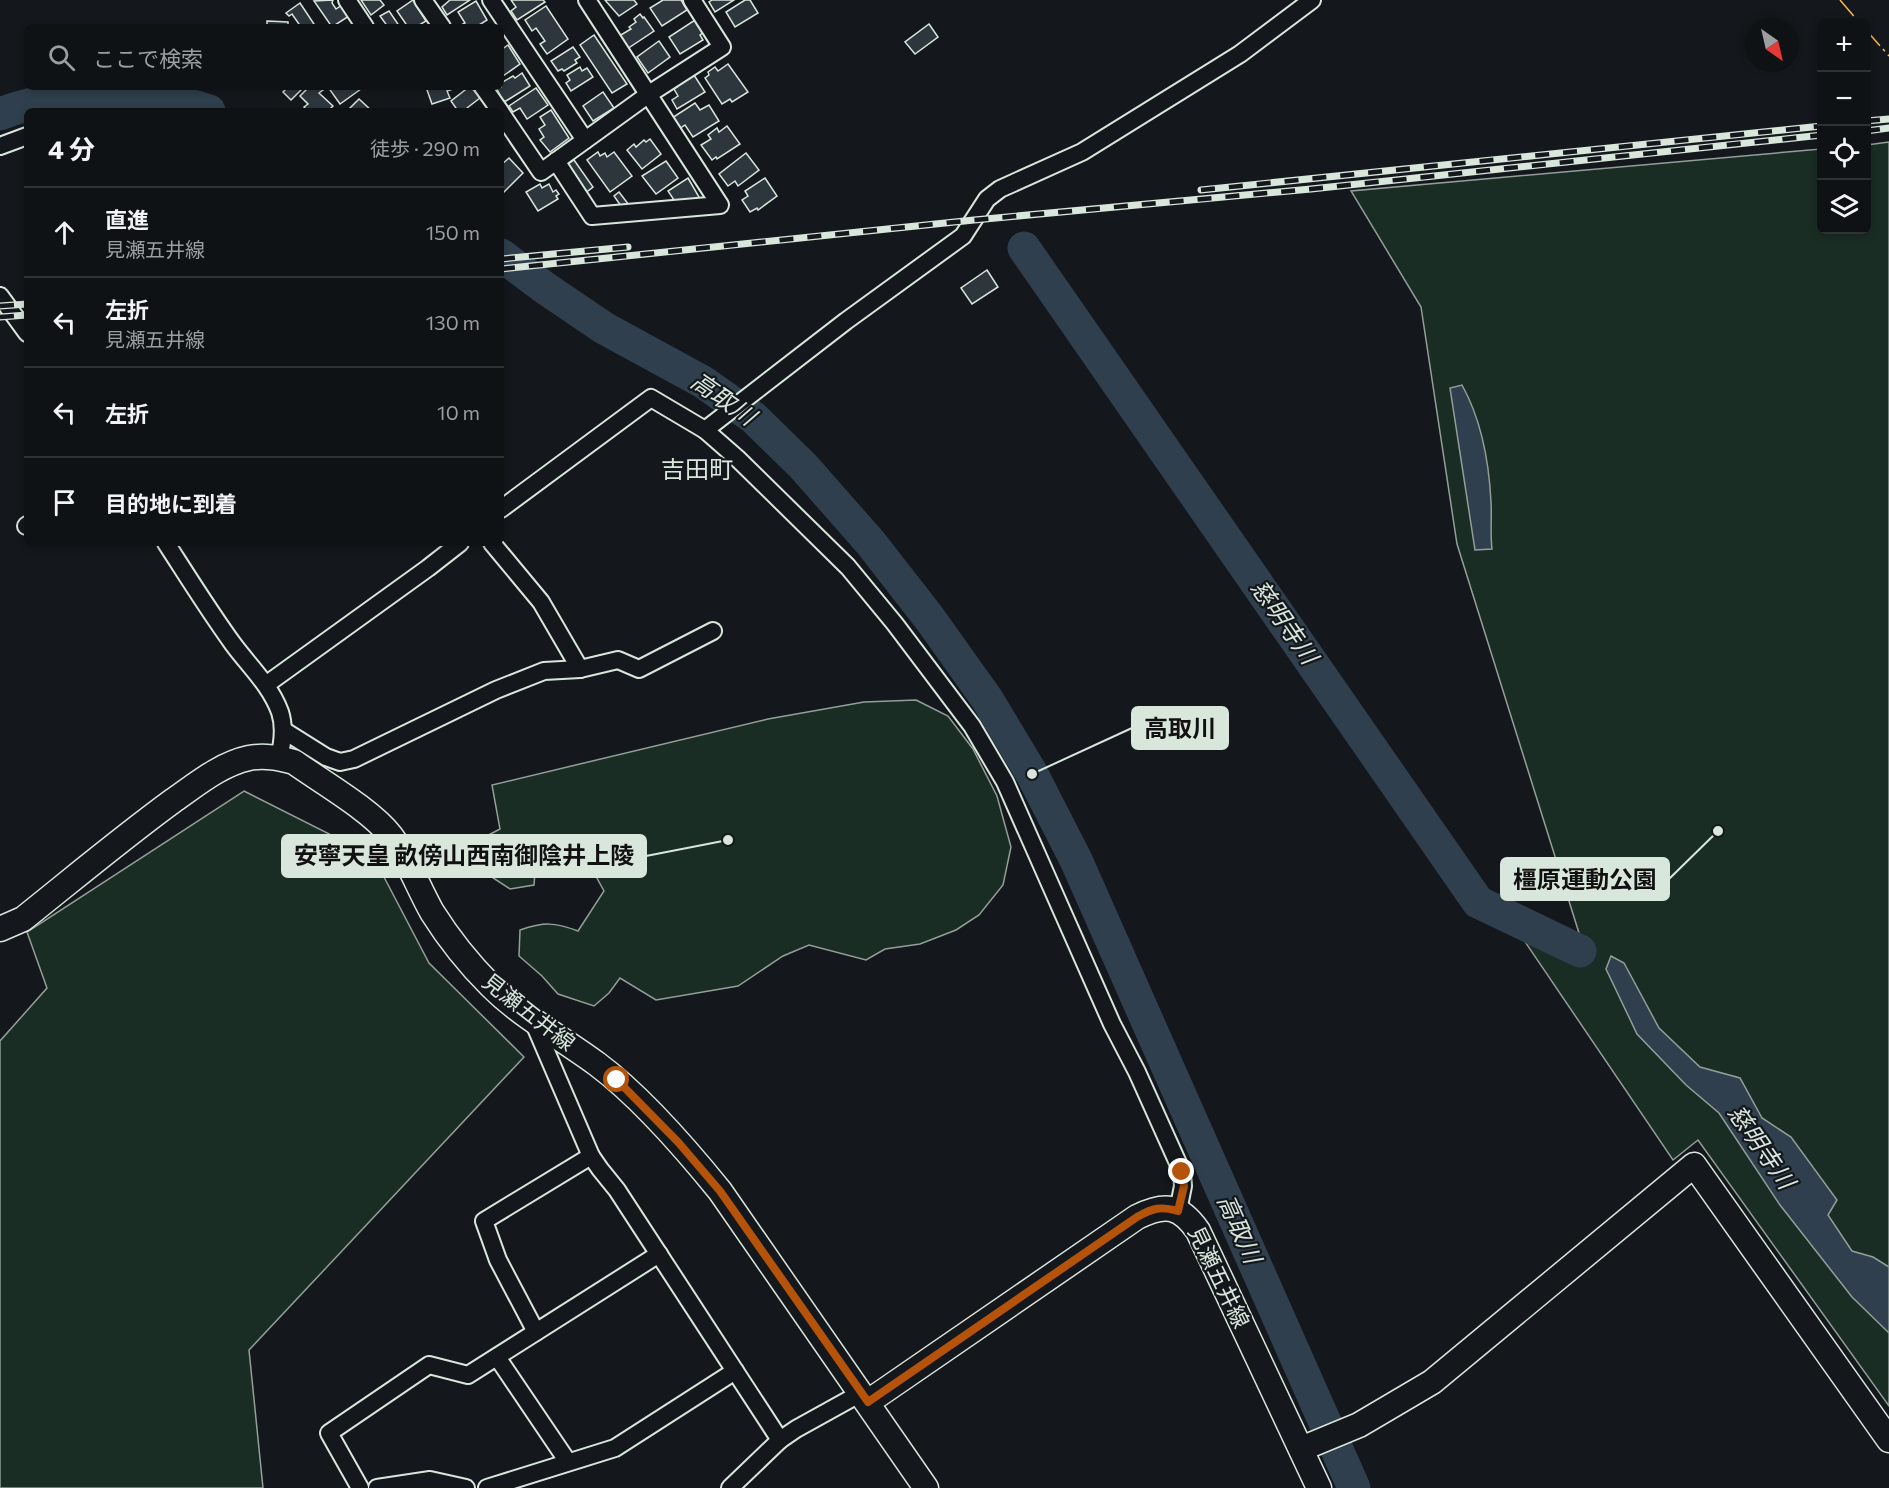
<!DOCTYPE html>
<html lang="ja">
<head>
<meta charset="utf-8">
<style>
  :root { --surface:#0f1215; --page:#181b1e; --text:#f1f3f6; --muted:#9b9ea0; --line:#2f3234 }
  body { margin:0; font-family:Commissioner,"Noto Sans JP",sans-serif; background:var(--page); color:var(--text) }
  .controls { position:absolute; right:18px; top:18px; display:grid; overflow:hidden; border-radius:9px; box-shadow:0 3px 9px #0003 }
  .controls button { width:54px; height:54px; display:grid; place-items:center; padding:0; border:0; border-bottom:2px solid var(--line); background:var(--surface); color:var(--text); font:30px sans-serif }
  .compass { position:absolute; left:1745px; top:18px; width:54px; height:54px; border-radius:50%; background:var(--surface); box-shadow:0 3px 9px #0003; rotate:146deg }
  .stop { position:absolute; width:18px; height:18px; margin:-14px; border:4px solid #b45309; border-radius:50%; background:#fff }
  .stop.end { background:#b45309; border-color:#fff; box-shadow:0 2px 6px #0008 }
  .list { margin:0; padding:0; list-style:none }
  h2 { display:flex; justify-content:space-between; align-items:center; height:78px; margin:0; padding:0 24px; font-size:26px }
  h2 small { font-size:20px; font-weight:400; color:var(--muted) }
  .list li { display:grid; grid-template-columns:39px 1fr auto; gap:18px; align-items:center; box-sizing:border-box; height:90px; padding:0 24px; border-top:2px solid var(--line) }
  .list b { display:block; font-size:22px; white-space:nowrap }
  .list p { margin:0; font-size:20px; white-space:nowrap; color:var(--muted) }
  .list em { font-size:20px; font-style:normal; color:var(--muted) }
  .icon { flex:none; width:33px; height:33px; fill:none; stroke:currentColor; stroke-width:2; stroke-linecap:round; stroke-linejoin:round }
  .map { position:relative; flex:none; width:1889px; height:1488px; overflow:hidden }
  .search { position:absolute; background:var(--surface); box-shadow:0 3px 9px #0003; left:24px; top:24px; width:480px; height:66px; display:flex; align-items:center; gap:15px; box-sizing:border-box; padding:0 21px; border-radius:9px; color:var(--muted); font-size:22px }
  .panel { position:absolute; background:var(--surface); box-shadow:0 3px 9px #0003; left:24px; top:108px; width:480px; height:438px; border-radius:9px }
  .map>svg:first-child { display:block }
  .green { fill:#1a2d24; stroke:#939e99; stroke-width:1.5 }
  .water { fill:#2f3f4d; stroke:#939e99; stroke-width:1.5 }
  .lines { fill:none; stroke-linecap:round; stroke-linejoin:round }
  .river { stroke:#2f3f4d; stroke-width:33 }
  .building { fill:#2c363c; stroke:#d8e6dc; stroke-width:1.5 }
  .street-casing { stroke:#d8e6dc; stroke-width:20 }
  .secondary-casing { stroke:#d8e6dc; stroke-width:27 }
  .street { stroke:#14181c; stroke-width:16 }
  .secondary { stroke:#14181c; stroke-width:24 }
  .rail-casing { stroke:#d8e6dc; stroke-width:7 }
  .rail { stroke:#14181c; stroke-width:4.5; stroke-dasharray:14; stroke-linecap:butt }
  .power { stroke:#ffb74d; stroke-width:1.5; stroke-dasharray:21 4.5 3 4.5; stroke-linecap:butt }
  .route { stroke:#b45309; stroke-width:8 }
  .labels { text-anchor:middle; stroke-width:4.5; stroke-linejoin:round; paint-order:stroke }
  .street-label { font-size:22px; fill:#d8e6dc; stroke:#14181c }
  .water-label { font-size:24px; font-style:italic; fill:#d8e6dc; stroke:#14181c }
  .neighbourhood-label { font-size:24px; fill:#d8e6dc; stroke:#14181c }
  .leader { fill:none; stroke:#d8e6dc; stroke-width:2 }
  .callout-dot { fill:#d8e6dc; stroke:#14181c; stroke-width:2 }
  .callout { fill:#d8e6dc; stroke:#d8e6dc; stroke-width:2 }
  .callout-label { font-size:24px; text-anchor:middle; font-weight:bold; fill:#111 }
</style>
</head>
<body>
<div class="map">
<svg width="1889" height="1488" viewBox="0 0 1889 1488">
  <rect width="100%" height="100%" fill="#14181c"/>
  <g class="green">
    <path d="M1889,142V1406L1698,1140L1673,1160L1513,924L1585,962L1584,949L1457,544L1421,307L1351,191L1821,149L1822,230H1866L1867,145Z"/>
    <path d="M916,700L948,716L973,749L997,796L1011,847L1003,885L979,915L956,930L920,944L885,949L866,960L809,945L783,956L738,986L656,1000L620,978L609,993L594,1006L558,994L542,976L519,956L520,930C544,922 554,922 578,931L604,891L582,851L544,853L536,859L534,885L510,889L481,870L477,841L500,829L492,785L768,719L864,702Z"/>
    <path d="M244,791L373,856L429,963L524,1057L249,1350L263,1488H0V1041L47,988L27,932Z"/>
  </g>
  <g class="water">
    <path d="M1462,385C1482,421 1489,461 1491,502C1492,518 1490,533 1492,549L1475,550L1450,388Z"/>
    <path d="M1611,956L1624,963L1659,1028L1700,1067L1740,1078L1762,1118L1791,1137L1837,1200L1828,1215L1852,1251L1873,1257L1889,1267V1333L1852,1297L1780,1205L1719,1113L1686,1085L1637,1034L1606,969Z"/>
  </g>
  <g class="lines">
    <g class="river">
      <path d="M0,114C61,90 147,90 209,111"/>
      <path d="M1024,248L1478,902L1580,951"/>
      <path d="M501,255L545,288L604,328L703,382L754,418L803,466L870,542L930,619L987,699L1032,774L1076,860L1354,1488"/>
    </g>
  </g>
  <g class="building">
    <path d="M333,0L332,3L336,9L342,5L349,16L332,27L314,1Z"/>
    <path d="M361,0H380L384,5L371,15Z"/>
    <path d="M413,0L426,21L416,27H408L397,11Z"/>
    <path d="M450,0H470L447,15L442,7Z"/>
    <path d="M511,0H543L545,2L517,20L511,11L516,7Z"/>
    <path d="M605,0H634L637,4L619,16Z"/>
    <path d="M663,0H681L687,10L662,26L650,8Z"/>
    <path d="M712,0H734L715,12L709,2Z"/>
    <path d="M745,0H750L758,13L735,27L726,12Z"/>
    <path d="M476,1L487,20L476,27H462L461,25L465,23L458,12Z"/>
    <path d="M300,3L314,24L309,27H301L292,14L289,16L286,13Z"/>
    <path d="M546,6L568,39L547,54L540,44L545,41L536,28L532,31L525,20Z"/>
    <path d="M389,11L400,27H388L380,16Z"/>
    <path d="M640,14L643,18L644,17L654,31L627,49L619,36L631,29L629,27L636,22L634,19Z"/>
    <path d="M695,20L704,32L700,35L703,40L680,54L669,37Z"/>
    <path d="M267,21L288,22V27H267Z"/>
    <path d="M929,24L938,37L915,54L905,42Z"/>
    <path d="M594,35L627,84L612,93L580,45Z"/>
    <path d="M659,41L670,57L648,73L637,57Z"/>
    <path d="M508,45L520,64L503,76L501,50Z"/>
    <path d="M573,47L580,57L575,60L577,63L564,71L562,69L558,71L551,61Z"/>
    <path d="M728,64L748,92L732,102L730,99L722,104L705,78L709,75L708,72L715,67L718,71Z"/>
    <path d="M580,67L582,71L587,68L593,77L571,91L566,83L570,80L567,75Z"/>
    <path d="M692,72L705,92L677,109L672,100L678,96L674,89L677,87L675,84Z"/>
    <path d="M522,73L530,86L506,101H503L496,87H501V83L513,76L515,78Z"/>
    <path d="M288,87H304L291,100L283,92Z"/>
    <path d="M309,87H319L323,90L319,93L333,106L328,111H308L304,107L308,104L300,96Z"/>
    <path d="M328,87H359L361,89L340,104Z"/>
    <path d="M426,87H459L447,91L450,98L432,104Z"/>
    <path d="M469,87H471L480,98L463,111H458L451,101Z"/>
    <path d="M536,88L548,105L527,119L520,108L513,112L509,106Z"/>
    <path d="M603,92L614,108L593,121L583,106Z"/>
    <path d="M359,99L372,111H347Z"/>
    <path d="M695,103L700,110L709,105L719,121L693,137L685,125L679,129L672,118Z"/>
    <path d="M551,110L569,138L550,152L540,140L544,137L539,129L545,125L540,117Z"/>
    <path d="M727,126L740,144L717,159L716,157L712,160L701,145L711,139L708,135L717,128L719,132Z"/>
    <path d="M650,139L661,154L642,169L627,150L634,144L636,147L644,140L646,142Z"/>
    <path d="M598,152L600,156L605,153L607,157L614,152L632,176L610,192L587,160Z"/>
    <path d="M746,153L759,170L738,186L735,181L728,186L719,174Z"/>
    <path d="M509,158L523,173L501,195V165Z"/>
    <path d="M574,160L593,187L584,194L565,166Z"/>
    <path d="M666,161L678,178L656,194L642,176Z"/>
    <path d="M688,178L699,197L689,204L678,206L668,191Z"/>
    <path d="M765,178L777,196L758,210L757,208L750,212L742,200L748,196L745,191Z"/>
    <path d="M540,184L542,188L549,184L553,192L556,190L559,194L556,196L558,199L538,211L526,192Z"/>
    <path d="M619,192L629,205L623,209L614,196Z"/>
    <path d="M987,270L998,287L972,304L961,288Z"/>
  </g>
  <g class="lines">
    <defs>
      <g id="street">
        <path d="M347,0L365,27"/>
        <path d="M423,0L442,27"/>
        <path d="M491,0L585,140"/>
        <path d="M483,87L500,111"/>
        <path d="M501,113L541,172L649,94L722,47L692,0"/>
        <path d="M0,146L27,136"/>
        <path d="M556,161L592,216L720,205L587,0"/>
        <path d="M0,296L27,333"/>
        <path d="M705,430L846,321L963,236L987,199L1000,189L1082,152L1240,54L1312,0"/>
        <path d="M501,509L651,398L705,430L737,458L848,567L895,624L972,726L1005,782L1112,1024L1137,1072L1182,1172L1183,1186L1178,1211"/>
        <path d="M26,526L27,525"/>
        <path d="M166,543C188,577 209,611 233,644C250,667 270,685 280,712C285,727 283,742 279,758"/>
        <path d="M492,543L541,602L580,669"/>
        <path d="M267,684L428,568L460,543"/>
        <path d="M283,730L326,757L340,762L354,759L496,690L544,671L580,669L618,660L639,669L713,631"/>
        <path d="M533,1021L591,1156L600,1169L617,1190L780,1440"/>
        <path d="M536,1332L498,1260L484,1221L591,1156"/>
        <path d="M497,1357L568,1462"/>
        <path d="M360,1488L329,1433L429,1365L468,1375L659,1254"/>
        <path d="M377,1488L430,1480L466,1488"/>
        <path d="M487,1488L615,1448L735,1371"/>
        <path d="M730,1488L780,1440L796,1429L861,1393"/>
      </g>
      <g id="secondary">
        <path d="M0,929L23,919C73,879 122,838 174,800C197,784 221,764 249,758C265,755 279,758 294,762C322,782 371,810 391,836C408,859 418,887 432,912C449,939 469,964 491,986C522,1017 562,1038 597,1064C640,1096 686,1149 720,1191L926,1488"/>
        <path d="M868,1402L1137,1217C1165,1203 1180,1205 1198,1231L1319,1488"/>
        <path d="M1301,1449L1359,1425L1432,1382L1694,1165L1889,1440"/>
      </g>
    </defs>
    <use href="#street" class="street-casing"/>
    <use href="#secondary" class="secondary-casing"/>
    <use href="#street" class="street"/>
    <use href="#secondary" class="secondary"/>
    <defs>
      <g id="rail">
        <path d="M1866,121L1889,119"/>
        <path d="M1866,131L1889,128"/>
        <path d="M1201,190L1822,126"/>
        <path d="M501,259L628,247"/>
        <path d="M501,269L974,220L1311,189L1822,135"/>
        <path d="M0,306L27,304"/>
        <path d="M0,317L27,315"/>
      </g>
    </defs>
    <use href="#rail" class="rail-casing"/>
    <use href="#rail" class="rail"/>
    <g class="power">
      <path d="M1840,0L1859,22"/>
      <path d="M1866,30L1889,56"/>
    </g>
  </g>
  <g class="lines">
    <path class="route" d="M617,1080L678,1142L720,1191L868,1402L1137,1217C1153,1208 1160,1206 1178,1211L1184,1186L1182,1172"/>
  </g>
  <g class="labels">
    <g class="street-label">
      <text transform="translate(529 1012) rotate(38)" y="8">見瀬五井線</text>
      <text transform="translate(1219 1277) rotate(64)" y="8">見瀬五井線</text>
    </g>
    <g class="water-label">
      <text transform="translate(723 399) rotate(35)" y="8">高取川</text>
      <text transform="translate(1284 622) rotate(55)" y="8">慈明寺川</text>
      <text transform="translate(1761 1147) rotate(55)" y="8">慈明寺川</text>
      <text transform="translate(1239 1229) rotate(66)" y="8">高取川</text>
    </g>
    <g class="neighbourhood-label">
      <text x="697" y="478">吉田町</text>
    </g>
  </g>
  <path class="leader" d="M1032 774L1132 728M728 840L646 856M1718 831L1669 879"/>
  <g class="callout-dot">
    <circle cx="1032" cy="774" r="6"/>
    <circle cx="728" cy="840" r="6"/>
    <circle cx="1718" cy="831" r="6"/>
  </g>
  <g class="callout">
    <rect x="1132" y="707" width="96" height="42" rx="6"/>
    <rect x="282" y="835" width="364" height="42" rx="6"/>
    <rect x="1501" y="858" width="168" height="42" rx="6"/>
  </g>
  <g class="callout-label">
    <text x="1180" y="737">高取川</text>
    <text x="464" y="864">安寧天皇 畝傍山西南御陰井上陵</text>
    <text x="1585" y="888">橿原運動公園</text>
  </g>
</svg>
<div class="controls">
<button>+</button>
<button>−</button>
<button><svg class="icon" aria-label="locate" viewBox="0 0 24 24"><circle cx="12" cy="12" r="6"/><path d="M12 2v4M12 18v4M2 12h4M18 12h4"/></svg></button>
<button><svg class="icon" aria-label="layers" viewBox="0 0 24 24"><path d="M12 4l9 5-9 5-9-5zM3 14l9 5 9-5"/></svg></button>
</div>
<svg class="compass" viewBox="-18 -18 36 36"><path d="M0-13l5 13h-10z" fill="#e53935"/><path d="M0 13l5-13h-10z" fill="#9b9ea0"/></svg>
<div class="stop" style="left:617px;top:1080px"></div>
<div class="stop end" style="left:1182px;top:1172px"></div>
<div class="search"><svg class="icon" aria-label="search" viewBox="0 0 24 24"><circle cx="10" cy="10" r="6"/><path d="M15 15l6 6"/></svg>ここで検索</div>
<section class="panel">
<h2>4 分<small>徒歩 · 290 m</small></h2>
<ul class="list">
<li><svg class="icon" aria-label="ahead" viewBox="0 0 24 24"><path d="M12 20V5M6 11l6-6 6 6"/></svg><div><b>直進</b><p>見瀬五井線</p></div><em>150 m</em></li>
<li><svg class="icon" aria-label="left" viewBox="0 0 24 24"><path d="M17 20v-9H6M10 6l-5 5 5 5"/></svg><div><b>左折</b><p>見瀬五井線</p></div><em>130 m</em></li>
<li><svg class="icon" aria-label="left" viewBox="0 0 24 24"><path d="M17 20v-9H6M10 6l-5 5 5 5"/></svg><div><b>左折</b></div><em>10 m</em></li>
<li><svg class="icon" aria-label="arrive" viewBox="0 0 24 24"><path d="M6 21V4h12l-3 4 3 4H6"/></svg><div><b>目的地に到着</b></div></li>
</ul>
</section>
</div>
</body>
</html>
